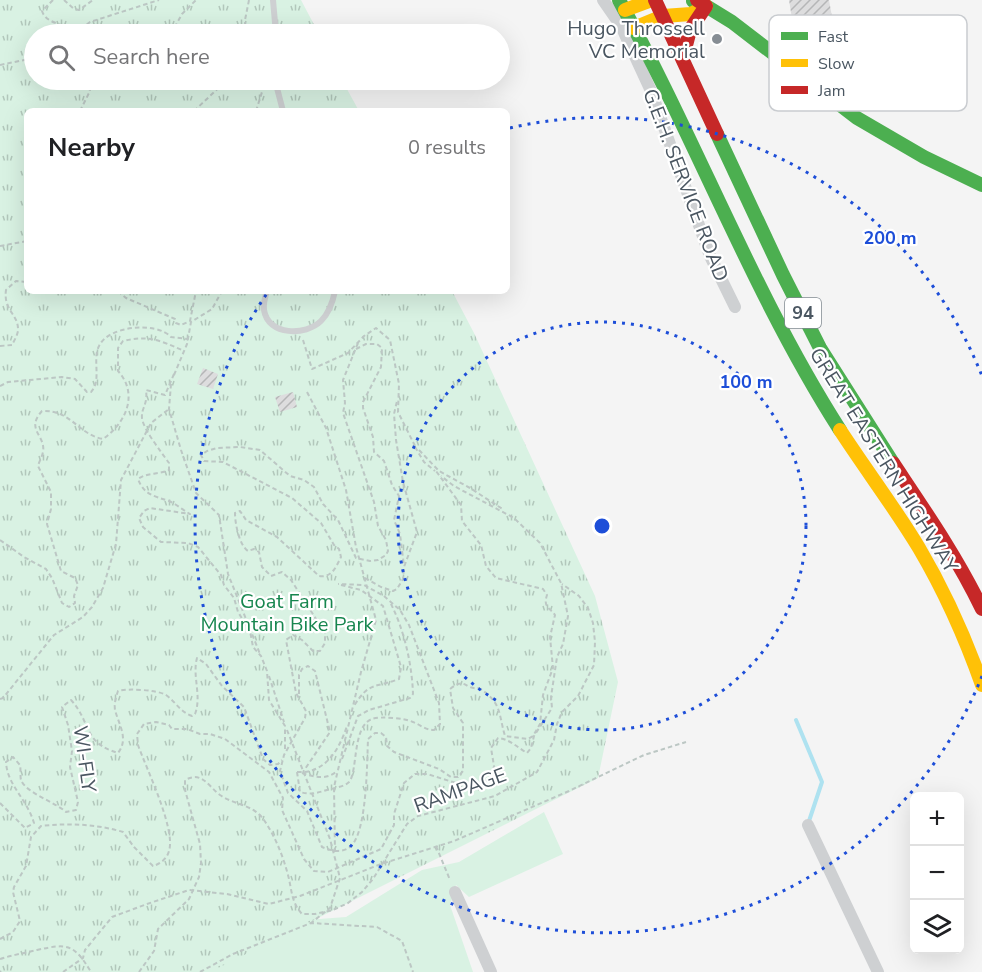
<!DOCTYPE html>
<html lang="en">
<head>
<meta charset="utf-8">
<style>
  :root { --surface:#fff; --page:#f2f2f2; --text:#202124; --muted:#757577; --line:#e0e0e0 }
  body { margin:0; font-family:"Nunito Sans",sans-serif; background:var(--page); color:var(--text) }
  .controls { position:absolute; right:18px; bottom:18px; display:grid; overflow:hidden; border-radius:9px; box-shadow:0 6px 24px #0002 }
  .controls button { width:54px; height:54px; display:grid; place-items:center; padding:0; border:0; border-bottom:2px solid var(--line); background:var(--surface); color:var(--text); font:30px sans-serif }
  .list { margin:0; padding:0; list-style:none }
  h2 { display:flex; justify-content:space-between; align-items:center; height:78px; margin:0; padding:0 24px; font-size:26px }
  h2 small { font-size:20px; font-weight:400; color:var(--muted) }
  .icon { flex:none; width:33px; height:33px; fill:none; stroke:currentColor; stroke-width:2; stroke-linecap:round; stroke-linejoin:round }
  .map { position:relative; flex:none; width:982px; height:972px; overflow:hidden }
  .search { position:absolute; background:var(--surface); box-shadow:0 6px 24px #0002; left:24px; top:24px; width:486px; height:66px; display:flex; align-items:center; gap:15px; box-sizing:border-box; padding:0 21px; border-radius:33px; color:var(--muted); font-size:22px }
  .panel { position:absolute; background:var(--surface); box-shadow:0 6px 24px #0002; left:24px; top:108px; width:486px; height:186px; border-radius:9px }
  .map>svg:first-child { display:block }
  .green { fill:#d9f2e3 }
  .park { fill:url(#park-tufts) }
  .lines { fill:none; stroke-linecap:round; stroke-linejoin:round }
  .stream { stroke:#aee2f0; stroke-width:4 }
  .building { fill:url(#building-hatch) }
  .path { stroke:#bcc7c4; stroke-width:2; stroke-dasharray:4.5 3; stroke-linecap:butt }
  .lane { stroke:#ced0d2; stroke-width:6 }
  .street { stroke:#ced0d2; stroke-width:12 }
  .fast { stroke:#4caf50; stroke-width:14 }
  .slow { stroke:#ffc107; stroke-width:14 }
  .jam { stroke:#c62828; stroke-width:14 }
  .ring { fill:none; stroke:#1d4ed8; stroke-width:3; stroke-dasharray:3 6 }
  .poi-dot { fill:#868d94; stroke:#fff; stroke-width:2 }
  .labels { text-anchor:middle; stroke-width:4.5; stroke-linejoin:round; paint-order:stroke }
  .shield { fill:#fff; stroke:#808990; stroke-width:1.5 }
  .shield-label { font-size:18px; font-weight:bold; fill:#4a5661 }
  .poi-label { font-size:20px; fill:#4a5661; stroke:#fff; text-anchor:end }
  .street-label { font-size:20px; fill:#4a5661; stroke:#fff }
  .park-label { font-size:20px; fill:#17864f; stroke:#fff }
  .key { fill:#fff; stroke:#c9ccd0; stroke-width:1.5 }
  .key-label { font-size:16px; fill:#4a5661 }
  .centre { fill:#1d4ed8; stroke:#fff; stroke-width:3 }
  .ring-label { font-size:18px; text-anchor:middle; font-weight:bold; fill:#1d4ed8; stroke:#fff; stroke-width:4.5; stroke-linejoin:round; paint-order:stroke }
</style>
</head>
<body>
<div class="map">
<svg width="982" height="972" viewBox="0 0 982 972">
  <defs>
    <pattern id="park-tufts" width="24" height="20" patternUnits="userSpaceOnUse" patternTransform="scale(1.5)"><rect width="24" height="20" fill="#d9f2e3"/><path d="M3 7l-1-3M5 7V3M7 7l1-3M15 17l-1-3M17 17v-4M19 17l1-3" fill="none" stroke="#b2c7bb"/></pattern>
    <pattern id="building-hatch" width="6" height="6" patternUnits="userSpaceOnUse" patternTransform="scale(1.5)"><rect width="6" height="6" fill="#ddddde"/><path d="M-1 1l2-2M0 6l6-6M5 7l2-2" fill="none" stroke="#b5b6b7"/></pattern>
  </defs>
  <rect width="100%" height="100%" fill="#f4f4f4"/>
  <path class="green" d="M544,812L563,854L469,897L456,885L450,905L473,972H115L279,922L346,917L422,870L459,862Z"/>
  <path class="park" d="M0,0H301L319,34H34V80H342L359,111H27V291H452L474,333L595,596L618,682L598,778L210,972H0Z"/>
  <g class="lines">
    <path class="stream" d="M796,720L822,782L808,824"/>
  </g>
  <g class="building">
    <path d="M789,0H829L832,17L793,25Z"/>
    <path d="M203,368L218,374L213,389L197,384Z"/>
    <path d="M293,392L297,407L280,412L275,397Z"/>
  </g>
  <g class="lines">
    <g class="path">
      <path d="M53,0L42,11C46,23 60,23 70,29V34"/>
      <path d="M64,0L74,9L79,10L93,0"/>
      <path d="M75,34L90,22L159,0"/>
      <path d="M118,34L152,29L156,34"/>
      <path d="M171,34L182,14L196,0"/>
      <path d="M246,34L245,20L249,0"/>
      <path d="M0,65L34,58"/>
      <path d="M80,111L89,93L93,80"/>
      <path d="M194,111L227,80"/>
      <path d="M256,111L262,92V80"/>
      <path d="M0,246L27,241"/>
      <path d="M118,291L126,298L175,319L176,323L181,325L190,321L196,291"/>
      <path d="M303,340L312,369L348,353L364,336L376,328L390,340L399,384L398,412L415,446"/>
      <path d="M358,343L343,380L345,403L343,413L374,502L378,526L386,540L388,551L386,555L378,560L370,561L356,558L338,520L323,504L314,487L304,480L290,476L260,450L240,447L217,448L207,451L201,455L204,461L223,462L292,498L321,523L334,545L339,549L341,557C336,567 332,578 319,576L277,537L246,520L240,511L235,513C235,523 239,545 248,551L254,549L259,552L262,567L271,576L282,572L291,580L325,633V643L320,651H313L302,640L293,635L286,640L296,693L306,711L305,718L284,755L280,771L288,793L307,811L322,847C332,851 344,854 352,845C367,828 367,763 368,739L375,733H381L386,737L387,746L394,752L439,769L451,777H458L463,771V723L453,708L450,689C466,676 464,690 479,688C502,703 498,712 505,736L528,739L533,736L540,724L543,695L553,668L550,637L555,615C549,607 543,607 547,595L543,589L496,578L486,566L481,545L462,521L461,505L436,471"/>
      <path d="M0,346L12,345C14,341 17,336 18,331C19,314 3,311 6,290L16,281L27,282"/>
      <path d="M356,349L366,344H377L382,348L381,367L363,402V408L373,437L374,452L384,461L392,485L399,496L394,520L400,534L404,566"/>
      <path d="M174,374L165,395L146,390C148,405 141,408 142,418C143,429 162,453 169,463V470C158,475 148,472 138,479C144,495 154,496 169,501C176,504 183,510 190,514L150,508L144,511L139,518L143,527L161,542L188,543L198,547L221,575L224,585L234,598L238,612L250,631L253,647L261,656L267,671L269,700L285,726V752"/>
      <path d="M174,375L187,344L191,322L212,309L222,291"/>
      <path d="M171,384L169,409L181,450L196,493L219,515L228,574L260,654"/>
      <path d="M0,386L8,382L62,377L75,379L87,392H91C102,380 92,360 99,346C108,326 156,321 171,337L188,339"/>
      <path d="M307,392L326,428L346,490L356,547L376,620L361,672L334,787L335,852"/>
      <path d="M415,447L424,462L435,471"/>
      <path d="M419,450L439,471L470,488L504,510"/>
      <path d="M0,540L24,557L46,569L52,578L62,603L69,607L75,603L74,596L78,585L75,578L61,571L47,524L51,509V492L38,466C39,462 42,457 43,452C46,435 25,430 42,411C72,410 77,434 103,439C126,423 139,394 118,371V348L123,341C148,335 159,340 182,350"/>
      <path d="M365,578L381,587L393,591L397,589L403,579L404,567L417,532L403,482L396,440L394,414L397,401"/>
      <path d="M341,585L361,590L383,606L401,667L399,679C376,688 369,681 354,706"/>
      <path d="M269,676L284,722"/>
      <path d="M299,694V675L302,669L308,666L315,671L330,732L303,772"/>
      <path d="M0,699L3,698L54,635L83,617L92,607L103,588L116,544L121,480L151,423L169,409"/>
      <path d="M287,730L330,839L340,878L330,908L311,923"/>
      <path d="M342,759L358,716L369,710L410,698L413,694C412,664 404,629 390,602"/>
      <path d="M297,772L300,792C310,795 317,793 327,790C334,788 344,787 349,782C358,772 352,726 372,719C380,716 405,718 413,722C421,725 425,730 434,730L440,724L439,703L409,625L400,610L384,596L364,585L338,584"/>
      <path d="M297,772C325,774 339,750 347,726"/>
      <path d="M302,773C314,777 326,780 336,772"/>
      <path d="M0,803L25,828L34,823C27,799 7,785 6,762L13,757L20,765C21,770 20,776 21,780C26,793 55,802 66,812L76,810L78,802L70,767L72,751L68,725L62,707L71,700C92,723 82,742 118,753C129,739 119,725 115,710C114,703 116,697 118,691C127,688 158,690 166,695C176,702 180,712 192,716L195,714C202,696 192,676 197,658L206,664L222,686L244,707L263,759L270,765L278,764L282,760"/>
      <path d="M436,846L450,880"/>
      <path d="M0,939L13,932L20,921L13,892L14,887L26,866L31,837L41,826C69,823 96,824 123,832L134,847L153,866C160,864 167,859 169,851C176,829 146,768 138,745L137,734L144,724L156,722L169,725L172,729H187L200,734H210L225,739L269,772L283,798L282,810L304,859L314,871L328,872L381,849L394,825V814L404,783L415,774H427L456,783L465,788L478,786L492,777L494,766L491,748L498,738C509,739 517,747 527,753L531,748L534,736L552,708L551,697L557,657L563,644L568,616L561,583L540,543L514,518L454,486L441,476"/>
      <path d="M0,959C12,955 25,953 37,950C68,943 74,944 91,972"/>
      <path d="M0,971L1,972"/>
      <path d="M63,972L83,958L85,950L112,917L147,904L189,890L227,894L269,904L300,896L381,864L454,841L569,791L644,755L686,742"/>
      <path d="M139,972L154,951L158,929L189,899L199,877L201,863L200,844L185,790V780C202,771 207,785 220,795C234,805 253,804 264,820C275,836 283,856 288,875C292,890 291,902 302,914H315L333,910L348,903L362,892L373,879L407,824L418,816L495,796L537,772L554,740L557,724L562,712L578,696L594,665L595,642L593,623L588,608L579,596L562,584"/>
      <path d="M200,972L233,954L311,923L377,927L402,941L413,972"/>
    </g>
    <g class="lane">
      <path d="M273,0L276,34"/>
      <path d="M278,80L277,88L283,111"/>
      <path d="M267,291C265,297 263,303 264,310C268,336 306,336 321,321C329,313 333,301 335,291"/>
    </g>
    <g class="street">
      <path d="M603,0L621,26L651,91L710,256L735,307"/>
      <path d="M808,825L878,972"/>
      <path d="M455,892L491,972"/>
    </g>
    <g class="fast">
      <path d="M619,0C697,141 753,294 840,430"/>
      <path d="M693,1L706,6L732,22L857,118L924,157L982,185"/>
      <path d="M717,134L783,275L820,348L893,463"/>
    </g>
    <g class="slow">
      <path d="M625,10L652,0"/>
      <path d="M634,28L663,16L691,14L706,6"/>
      <path d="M840,430C866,470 895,508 919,548C945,592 965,637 982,685"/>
    </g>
    <g class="jam">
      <path d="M655,0L717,134"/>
      <path d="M683,57L690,30L706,6L697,0"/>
      <path d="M893,463C925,511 957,557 982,609"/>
    </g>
  </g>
  <g class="ring">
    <circle cx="602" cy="526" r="204"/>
    <path d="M982 676A408 408 0 1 1 268 292M510 128A408 408 0 0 1 982 376"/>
  </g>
  <circle class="poi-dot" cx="717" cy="39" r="6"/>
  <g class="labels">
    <rect class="shield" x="785" y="298" width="36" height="30" rx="4.5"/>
    <g class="shield-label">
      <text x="803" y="319">94</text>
    </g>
    <g class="poi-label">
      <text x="705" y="35">Hugo Throssell<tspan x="705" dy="23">VC Memorial</tspan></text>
    </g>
    <g class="street-label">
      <text transform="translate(686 185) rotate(69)" y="7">G.E.H. SERVICE ROAD</text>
      <text transform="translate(884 460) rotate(58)" y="7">GREAT EASTERN HIGHWAY</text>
      <text transform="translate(85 759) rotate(82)" y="7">WI-FLY</text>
      <text transform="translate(460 790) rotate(-20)" y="7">RAMPAGE</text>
    </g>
    <g class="park-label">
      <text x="287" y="608">Goat Farm<tspan x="287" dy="23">Mountain Bike Park</tspan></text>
    </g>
  </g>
  <rect x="769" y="15" width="198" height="96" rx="9" class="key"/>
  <rect x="781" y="32" width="27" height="8" fill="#4caf50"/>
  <rect x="781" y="59" width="27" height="8" fill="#ffc107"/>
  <rect x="781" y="86" width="27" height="8" fill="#c62828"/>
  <g class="key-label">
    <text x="818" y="42">Fast</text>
    <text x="818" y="69">Slow</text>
    <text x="818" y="96">Jam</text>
  </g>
  <circle cx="602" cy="526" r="9" class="centre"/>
  <g class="ring-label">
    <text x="890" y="244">200 m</text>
    <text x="746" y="388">100 m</text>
  </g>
</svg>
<div class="controls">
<button>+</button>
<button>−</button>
<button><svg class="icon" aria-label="layers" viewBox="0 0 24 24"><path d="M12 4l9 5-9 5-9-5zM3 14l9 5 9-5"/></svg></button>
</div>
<div class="search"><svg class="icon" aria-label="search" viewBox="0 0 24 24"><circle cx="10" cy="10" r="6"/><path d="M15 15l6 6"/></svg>Search here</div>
<section class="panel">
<h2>Nearby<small>0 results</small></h2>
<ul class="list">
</ul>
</section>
</div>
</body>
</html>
